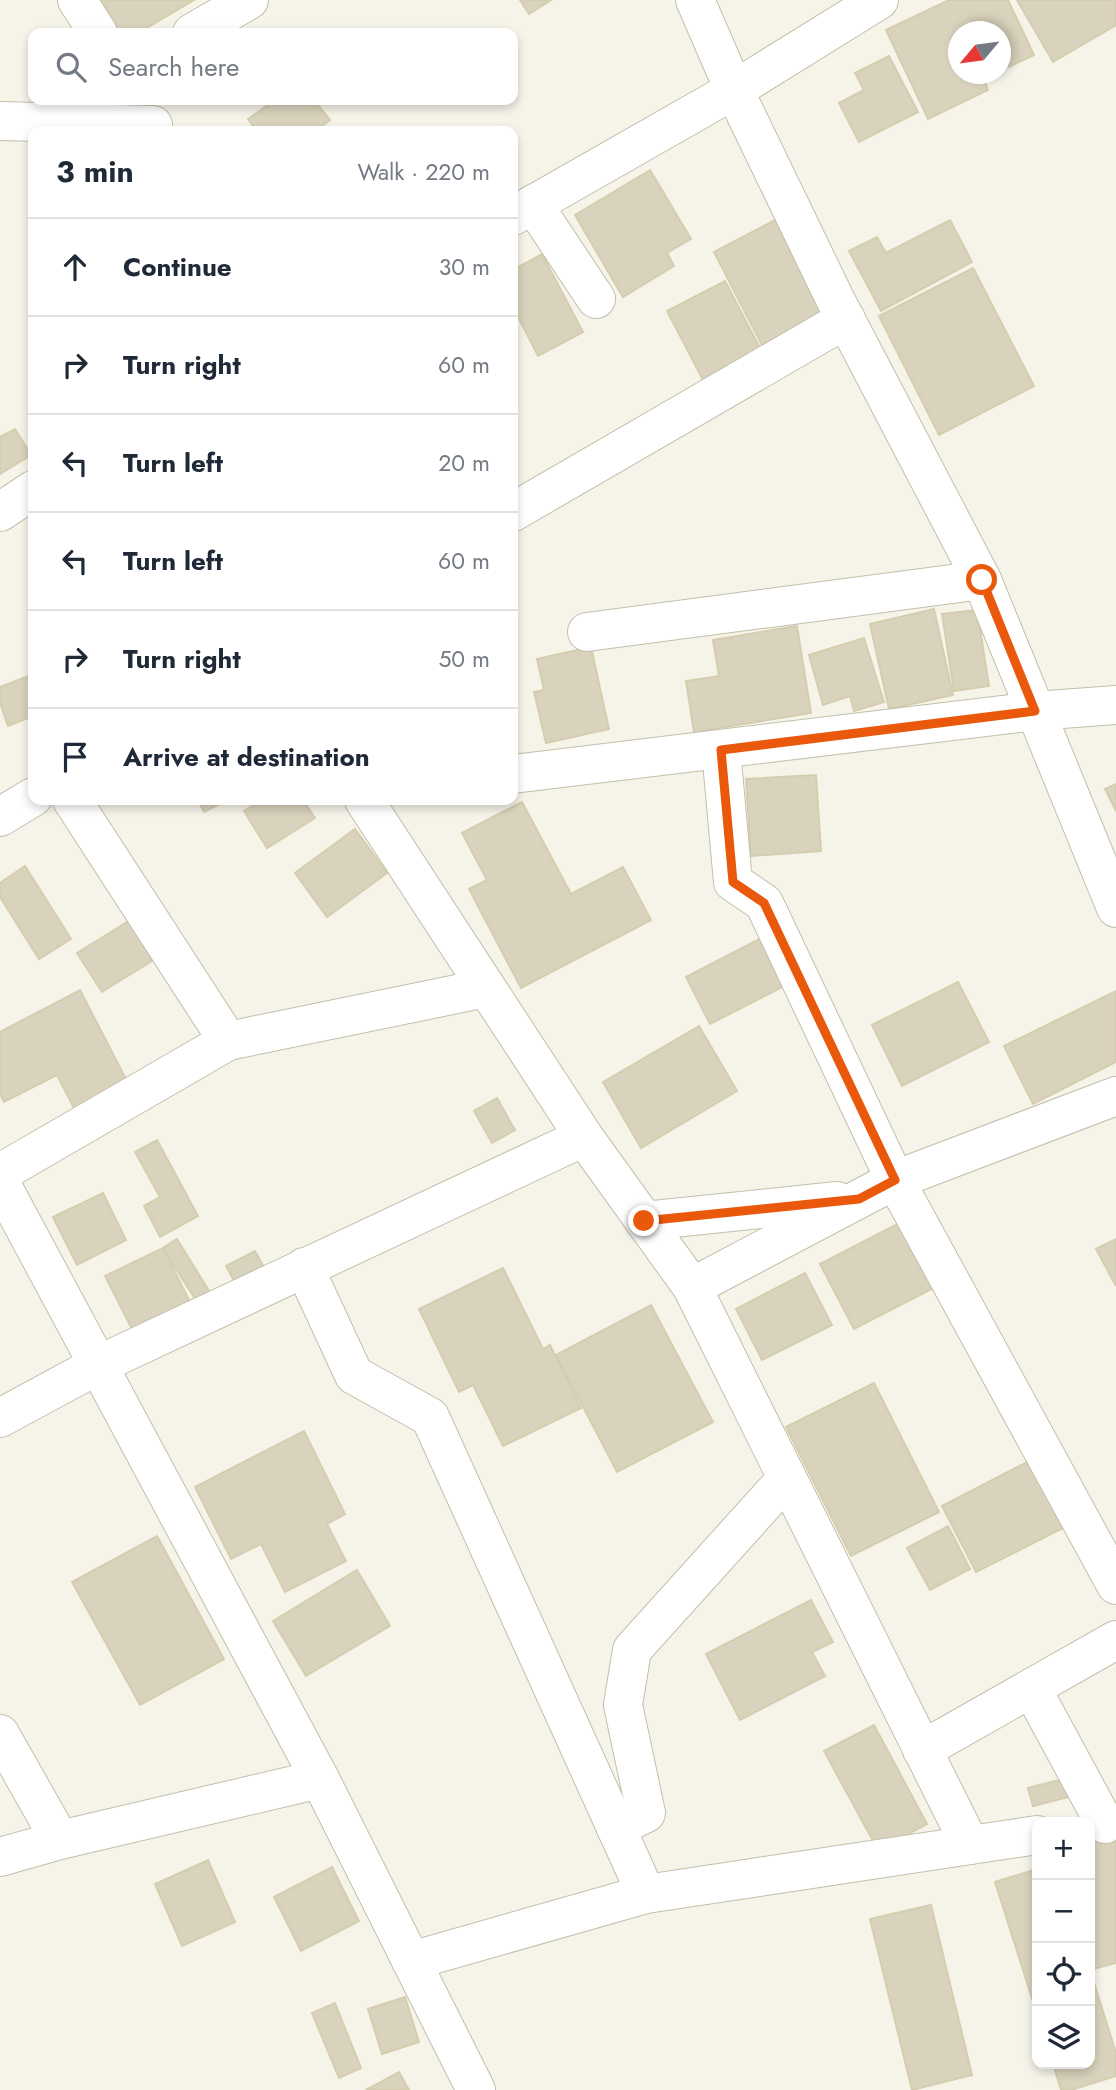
<!DOCTYPE html>
<html lang="en">
<head>
<meta charset="utf-8">
<style>
  :root { --surface:#fff; --page:#f2f2f3; --text:#1f2937; --muted:#747a83; --line:#e0e1e3 }
  body { margin:0; font-family:Jost,sans-serif; background:var(--page); color:var(--text) }
  .controls { position:absolute; right:21px; bottom:21px; display:grid; overflow:hidden; border-radius:14px; box-shadow:0 4px 10px #0003 }
  .controls button { width:63px; height:63px; display:grid; place-items:center; padding:0; border:0; border-bottom:2px solid var(--line); background:var(--surface); color:var(--text); font:35px sans-serif }
  .compass { position:absolute; left:948px; top:21px; width:63px; height:63px; border-radius:50%; background:var(--surface); box-shadow:0 4px 10px #0003; rotate:241deg }
  .stop { position:absolute; width:21px; height:21px; margin:-16px; border:5px solid #ea580c; border-radius:50%; background:#fff }
  .stop.end { background:#ea580c; border-color:#fff; box-shadow:0 2px 7px #0008 }
  .list { margin:0; padding:0; list-style:none }
  h2 { display:flex; justify-content:space-between; align-items:center; height:91px; margin:0; padding:0 28px; font-size:30px }
  h2 small { font-size:23px; font-weight:400; color:var(--muted) }
  .list li { display:grid; grid-template-columns:46px 1fr auto; gap:21px; align-items:center; box-sizing:border-box; height:98px; padding:0 28px; border-top:2px solid var(--line) }
  .list b { display:block; font-size:26px; white-space:nowrap }
  .list em { font-size:23px; font-style:normal; color:var(--muted) }
  .icon { flex:none; width:38px; height:38px; fill:none; stroke:currentColor; stroke-width:2; stroke-linecap:round; stroke-linejoin:round }
  .map { position:relative; flex:none; width:1116px; height:2090px; overflow:hidden }
  .search { position:absolute; background:var(--surface); box-shadow:0 4px 10px #0003; left:28px; top:28px; width:490px; height:77px; display:flex; align-items:center; gap:18px; box-sizing:border-box; padding:0 24px; border-radius:14px; color:var(--muted); font-size:26px }
  .panel { position:absolute; background:var(--surface); box-shadow:0 4px 10px #0003; left:28px; top:126px; width:490px; height:679px; border-radius:14px }
  .map>svg:first-child { display:block }
  .building { fill:#d9d3bd; stroke:#d4cdaf; stroke-width:2 }
  .lines { fill:none; stroke-linecap:round; stroke-linejoin:round }
  .minor-casing { stroke:#c2bfaa; stroke-width:40 }
  .minor { stroke:#fff; stroke-width:38 }
  .route { stroke:#ea580c; stroke-width:9 }
</style>
</head>
<body>
<div class="map">
<svg width="1116" height="2090" viewBox="0 0 1116 2090">
  <rect width="100%" height="100%" fill="#f6f4e9"/>
  <g class="building">
    <path d="M97,0H194L138,33H117Z"/>
    <path d="M520,0H551L529,14Z"/>
    <path d="M949,0H1008L1034,55L1000,71V32H958V74H996L984,79L988,90L928,119L886,30Z"/>
    <path d="M1017,0H1116V25L1053,62Z"/>
    <path d="M889,56L918,112L859,142L839,103L864,90L855,73Z"/>
    <path d="M275,100H314L330,120L315,131H257L248,119Z"/>
    <path d="M650,170L691,239L667,253L674,266L623,297L575,215Z"/>
    <path d="M775,220L826,319L765,351L714,252Z"/>
    <path d="M950,220L972,262L881,311L849,251L877,237L886,253Z"/>
    <path d="M542,254L583,332L538,356L513,307V270Z"/>
    <path d="M973,268L1034,386L939,435L879,316Z"/>
    <path d="M725,281L762,352L704,382L667,311Z"/>
    <path d="M15,429L31,455L0,474V437Z"/>
    <path d="M934,609L953,695L889,709L870,624Z"/>
    <path d="M977,610L989,686L954,691L942,614Z"/>
    <path d="M797,626L811,713L694,732L686,681L719,676L713,640Z"/>
    <path d="M864,638L884,702L854,711L850,696L823,705L809,655Z"/>
    <path d="M591,647L609,729L546,743L534,692L544,690L537,659Z"/>
    <path d="M31,675L33,680V716L8,726L0,703V687Z"/>
    <path d="M816,775L821,851L751,856L746,779Z"/>
    <path d="M1116,784V811L1105,789Z"/>
    <path d="M198,800H227L204,812Z"/>
    <path d="M262,800H303L315,818L267,848L244,811Z"/>
    <path d="M522,802L571,894L623,867L651,920L521,988L469,889L487,880L462,833Z"/>
    <path d="M355,829L387,873L327,917L295,873Z"/>
    <path d="M25,866L71,939L39,959L0,897V883Z"/>
    <path d="M135,917L160,956L102,992L77,953Z"/>
    <path d="M769,934L794,981L710,1024L686,977Z"/>
    <path d="M958,982L989,1042L902,1086L872,1025Z"/>
    <path d="M80,990L129,1085L76,1112L57,1075L4,1102L0,1094V1032Z"/>
    <path d="M1116,991V1062L1033,1104L1004,1046Z"/>
    <path d="M699,1026L737,1091L641,1148L603,1082Z"/>
    <path d="M497,1098L515,1130L492,1143L474,1111Z"/>
    <path d="M157,1140L198,1216L160,1237L144,1206L160,1197L135,1152Z"/>
    <path d="M103,1193L126,1240L77,1265L53,1217Z"/>
    <path d="M911,1217L945,1282L854,1329L820,1264Z"/>
    <path d="M177,1239L209,1291L195,1299L163,1248Z"/>
    <path d="M1116,1239V1286L1096,1249Z"/>
    <path d="M163,1248L191,1304L134,1333L105,1276Z"/>
    <path d="M255,1251L267,1273L238,1288L226,1266Z"/>
    <path d="M503,1268L543,1349L550,1345L581,1408L503,1446L473,1385L459,1392L419,1309Z"/>
    <path d="M805,1273L832,1325L762,1360L736,1309Z"/>
    <path d="M651,1305L713,1422L617,1472L556,1355Z"/>
    <path d="M874,1383L939,1512L851,1556L786,1427Z"/>
    <path d="M304,1431L345,1514L327,1524L346,1561L285,1592L261,1544L231,1559L195,1487Z"/>
    <path d="M1031,1460L1065,1527L976,1572L942,1506Z"/>
    <path d="M948,1526L970,1569L930,1590L907,1548Z"/>
    <path d="M157,1536L224,1659L140,1705L72,1582Z"/>
    <path d="M357,1570L390,1626L306,1676L273,1621Z"/>
    <path d="M811,1600L833,1642L812,1652L825,1676L740,1720L706,1654Z"/>
    <path d="M874,1725L927,1824L878,1850L824,1751Z"/>
    <path d="M1067,1778L1072,1796L1033,1806L1028,1788Z"/>
    <path d="M1116,1834V1963L1093,1969L1090,1957V1841Z"/>
    <path d="M208,1860L235,1922L182,1946L155,1884Z"/>
    <path d="M332,1867L359,1921L301,1951L274,1897Z"/>
    <path d="M1037,1869V2014L995,1882Z"/>
    <path d="M931,1905L972,2075L912,2090L870,1919Z"/>
    <path d="M1090,1970L1116,2053V2076L1071,2090H1061L1053,2064H1090Z"/>
    <path d="M405,1997L419,2042L382,2054L368,2009Z"/>
    <path d="M335,2003L361,2068L339,2078L312,2013Z"/>
    <path d="M399,2072L409,2090H366Z"/>
  </g>
  <g class="lines">
    <defs>
      <g id="minor">
        <path d="M77,0L98,33"/>
        <path d="M695,0L734,90L835,299L982,580L1116,908"/>
        <path d="M192,33L249,0"/>
        <path d="M0,121L153,125"/>
        <path d="M533,204L596,299"/>
        <path d="M513,216L734,90L879,0"/>
        <path d="M0,512L33,490"/>
        <path d="M513,512L846,319"/>
        <path d="M587,632L982,580"/>
        <path d="M721,750L733,882L764,903L895,1180L1116,1585"/>
        <path d="M513,774L1035,711L1116,705"/>
        <path d="M72,800L228,1041"/>
        <path d="M364,800L584,1137L692,1287L970,1845"/>
        <path d="M0,817L33,797"/>
        <path d="M0,1173L228,1041L486,988"/>
        <path d="M0,1182L320,1779L476,2090"/>
        <path d="M644,1221L837,1201"/>
        <path d="M304,1267L354,1375L430,1417L646,1894"/>
        <path d="M692,1287L895,1180L1116,1096"/>
        <path d="M0,1418L98,1365L584,1137"/>
        <path d="M1032,1689L1105,1824"/>
        <path d="M0,1734L60,1840"/>
        <path d="M922,1750L1116,1640"/>
        <path d="M616,1828L646,1813L623,1705L632,1650L787,1478"/>
        <path d="M0,1857L60,1840L320,1779"/>
        <path d="M411,1961L646,1894L1037,1835"/>
      </g>
    </defs>
    <use href="#minor" class="minor-casing"/>
    <use href="#minor" class="minor"/>
  </g>
  <g class="lines">
    <path class="route" d="M644,1221L859,1199L895,1180L764,903L733,882L721,750L1035,711L982,580"/>
  </g>
</svg>
<div class="controls">
<button>+</button>
<button>−</button>
<button><svg class="icon" aria-label="locate" viewBox="0 0 24 24"><circle cx="12" cy="12" r="6"/><path d="M12 2v4M12 18v4M2 12h4M18 12h4"/></svg></button>
<button><svg class="icon" aria-label="layers" viewBox="0 0 24 24"><path d="M12 4l9 5-9 5-9-5zM3 14l9 5 9-5"/></svg></button>
</div>
<svg class="compass" viewBox="-18 -18 36 36"><path d="M0-13l5 13h-10z" fill="#e53935"/><path d="M0 13l5-13h-10z" fill="#747a83"/></svg>
<div class="stop" style="left:982px;top:580px"></div>
<div class="stop end" style="left:644px;top:1221px"></div>
<div class="search"><svg class="icon" aria-label="search" viewBox="0 0 24 24"><circle cx="10" cy="10" r="6"/><path d="M15 15l6 6"/></svg>Search here</div>
<section class="panel">
<h2>3 min<small>Walk · 220 m</small></h2>
<ul class="list">
<li><svg class="icon" aria-label="ahead" viewBox="0 0 24 24"><path d="M12 20V5M6 11l6-6 6 6"/></svg><div><b>Continue</b></div><em>30 m</em></li>
<li><svg class="icon" aria-label="right" viewBox="0 0 24 24"><path d="M7 20v-9h11M14 6l5 5-5 5"/></svg><div><b>Turn right</b></div><em>60 m</em></li>
<li><svg class="icon" aria-label="left" viewBox="0 0 24 24"><path d="M17 20v-9H6M10 6l-5 5 5 5"/></svg><div><b>Turn left</b></div><em>20 m</em></li>
<li><svg class="icon" aria-label="left" viewBox="0 0 24 24"><path d="M17 20v-9H6M10 6l-5 5 5 5"/></svg><div><b>Turn left</b></div><em>60 m</em></li>
<li><svg class="icon" aria-label="right" viewBox="0 0 24 24"><path d="M7 20v-9h11M14 6l5 5-5 5"/></svg><div><b>Turn right</b></div><em>50 m</em></li>
<li><svg class="icon" aria-label="arrive" viewBox="0 0 24 24"><path d="M6 21V4h12l-3 4 3 4H6"/></svg><div><b>Arrive at destination</b></div></li>
</ul>
</section>
</div>
</body>
</html>
